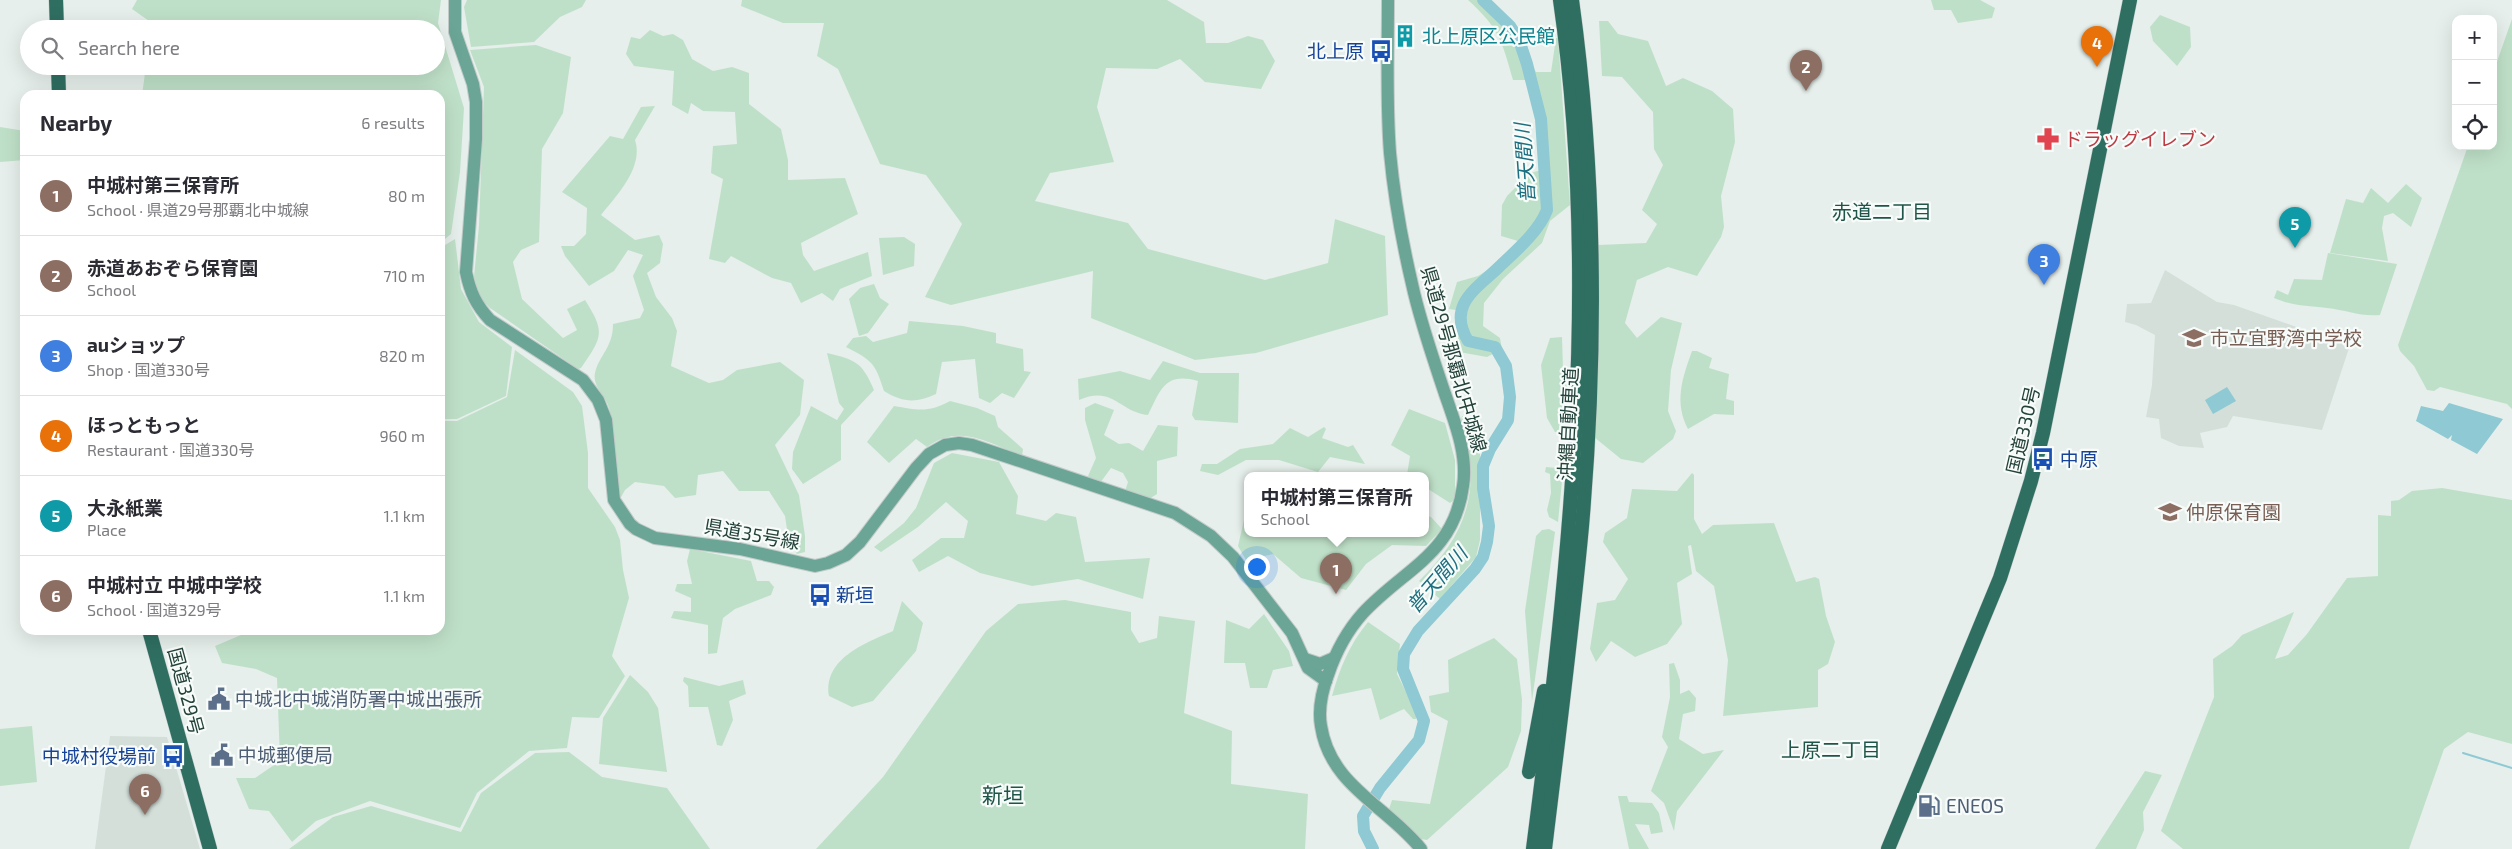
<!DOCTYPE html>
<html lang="en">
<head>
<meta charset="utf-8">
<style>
  :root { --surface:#fff; --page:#f7f7f7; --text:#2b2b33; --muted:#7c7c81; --line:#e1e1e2; --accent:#d93025 }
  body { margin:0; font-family:"Exo 2","Noto Sans JP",sans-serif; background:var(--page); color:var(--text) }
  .controls { position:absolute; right:15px; top:15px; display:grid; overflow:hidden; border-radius:10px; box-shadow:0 5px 20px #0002 }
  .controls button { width:45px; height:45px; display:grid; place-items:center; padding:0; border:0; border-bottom:1px solid var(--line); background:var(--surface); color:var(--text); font:25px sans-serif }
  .you { position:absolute; left:1256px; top:566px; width:18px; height:18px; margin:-12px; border:4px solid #fff; border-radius:50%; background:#1a73e8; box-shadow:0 0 0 8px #1a73e833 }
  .badge { display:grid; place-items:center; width:32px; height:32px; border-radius:50%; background:var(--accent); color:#fff; font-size:16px; font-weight:700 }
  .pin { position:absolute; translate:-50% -41px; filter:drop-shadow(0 1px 2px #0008) }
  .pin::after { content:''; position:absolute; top:26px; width:18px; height:15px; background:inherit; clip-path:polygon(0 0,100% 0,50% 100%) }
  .popup { position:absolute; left:1244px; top:472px; width:185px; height:65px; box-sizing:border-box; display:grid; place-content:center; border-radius:10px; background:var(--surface); filter:drop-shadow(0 1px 4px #0005); font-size:16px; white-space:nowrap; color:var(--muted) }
  .popup b { font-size:19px; color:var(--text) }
  .popup::after { content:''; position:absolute; left:50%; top:100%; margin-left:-10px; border:10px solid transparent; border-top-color:var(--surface) }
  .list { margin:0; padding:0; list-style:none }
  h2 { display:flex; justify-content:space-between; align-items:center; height:65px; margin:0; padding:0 20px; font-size:21px }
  h2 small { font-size:16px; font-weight:400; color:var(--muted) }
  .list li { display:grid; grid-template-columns:32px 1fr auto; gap:15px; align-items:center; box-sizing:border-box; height:80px; padding:0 20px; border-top:1px solid var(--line) }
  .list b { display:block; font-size:19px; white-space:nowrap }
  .list p { margin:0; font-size:16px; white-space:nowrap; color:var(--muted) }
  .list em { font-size:16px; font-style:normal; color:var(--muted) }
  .icon { flex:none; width:28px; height:28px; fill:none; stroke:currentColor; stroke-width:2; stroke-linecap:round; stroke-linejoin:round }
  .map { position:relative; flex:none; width:2512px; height:849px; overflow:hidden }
  .search { position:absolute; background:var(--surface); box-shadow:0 5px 20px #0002; left:20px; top:20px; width:425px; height:55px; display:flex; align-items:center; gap:12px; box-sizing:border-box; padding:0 18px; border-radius:28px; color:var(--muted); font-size:19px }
  .panel { position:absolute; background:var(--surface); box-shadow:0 5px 20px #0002; left:20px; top:90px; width:425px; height:545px; border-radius:15px }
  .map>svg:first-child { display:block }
  .built { fill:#d4dfda }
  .green { fill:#bfe0c8 }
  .water { fill:#8ec9d4 }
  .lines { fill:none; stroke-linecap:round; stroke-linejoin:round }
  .stream { stroke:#8ec9d4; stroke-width:2 }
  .river { stroke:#8ec9d4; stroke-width:12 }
  .major-casing { stroke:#c2cac8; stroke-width:14 }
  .highway-casing { stroke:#c2cac8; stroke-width:15 }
  .major { stroke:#6aa596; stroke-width:12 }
  .highway { stroke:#2f6f62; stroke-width:14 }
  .labels { text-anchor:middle; stroke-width:4.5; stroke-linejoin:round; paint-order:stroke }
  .culture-label { font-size:19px; fill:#0d838f; stroke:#f7fbf9; text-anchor:start }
  .transit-label { font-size:19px; fill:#164399; stroke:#f7fbf9; text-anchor:end }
  .health-label { font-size:19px; fill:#be3a42; stroke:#f7fbf9; text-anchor:start }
  .education-label { font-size:19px; fill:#785e54; stroke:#f7fbf9; text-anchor:start }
  .street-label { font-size:19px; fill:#24423a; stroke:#f7fbf9 }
  .service-label { font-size:19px; fill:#4e5e75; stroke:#f7fbf9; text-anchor:start }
  .water-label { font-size:20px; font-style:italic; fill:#1c6f80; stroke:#f7fbf9 }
  .neighbourhood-label { font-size:20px; fill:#1f5548; stroke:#f7fbf9 }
  .quarter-label { font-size:21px; fill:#1f5548; stroke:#f7fbf9 }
</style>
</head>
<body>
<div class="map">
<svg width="2512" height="849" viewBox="0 0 2512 849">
  <rect width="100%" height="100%" fill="#e6efeb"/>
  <g class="built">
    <path d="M2165,270L2217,302L2234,305L2319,335L2352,339L2322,430L2233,416L2227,427L2200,433L2204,448L2179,446L2161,438L2159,419L2146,417L2152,385L2155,335L2136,325L2125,322L2127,304L2151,303Z"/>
    <path d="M110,736L167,737L200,849H95Z"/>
  </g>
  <g class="green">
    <path d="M137,0H441L438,23L464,108L460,172L451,234L440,243V95H142L146,66H436V29H151L152,23L132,9Z"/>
    <path d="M467,0H586L582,7L560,17L534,42L471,47L464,7Z"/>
    <path d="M742,0H1167L1204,22L1206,43H1228L1248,36L1263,40L1275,61L1261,89L1205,82L1180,59L1157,69L1106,68L1097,107L1114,162L1050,173L1035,201L1128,223L1148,249L1265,280L1328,263L1335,219L1385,236L1388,315L1256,353L1195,360L1091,318L1093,271L951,305L925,297L962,224L926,175L880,164L838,69L817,56L824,23H783L741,6Z"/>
    <path d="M1468,0H1486L1522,40L1529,61L1536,72H1551L1556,38H1558L1570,205L1550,221L1542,243L1503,279L1484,303L1483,326L1500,338L1502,349L1487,357L1459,352L1456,310L1449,309L1457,282L1478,276L1519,251L1518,241L1501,236L1502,205L1507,196L1530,173L1542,170L1540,126L1527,80H1513C1502,41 1499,28 1468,0Z"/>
    <path d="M1931,0H1980L1995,8L1992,18L1958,23L1951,10H1934Z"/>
    <path d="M2160,15L2190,27L2191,47L2177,66L2153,41L2150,27Z"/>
    <path d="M2512,19V409L2507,404L2440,387L2434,391L2427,390L2414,366L2400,351L2398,345L2468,146H2493V73Z"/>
    <path d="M1599,21H1608L1618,34L1648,41L1666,86L1683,78L1712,91L1733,109L1735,142L1721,196L1724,227L1721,237L1697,276L1668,267L1637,280L1625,323L1637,338L1661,317L1682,323L1671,370L1668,411L1676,431L1673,439L1643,463L1621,459L1594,437L1599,332L1598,245L1646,243L1657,224L1642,210L1663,165L1654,149L1653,112L1622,77L1602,76Z"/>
    <path d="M650,30L663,36L673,34L683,40L692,59L713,71L732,67L749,73V104L781,129L788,160V180L845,178L858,214L801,243L803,255L814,271L868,252L872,276L840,289L833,301L822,293L801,303L791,283L772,278L731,256L725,263L709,259L723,179L711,173L713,146L737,144L735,112L703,111L691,103L688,114L672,105L674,71L634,66L626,54L631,37L640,39Z"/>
    <path d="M536,45L571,57L563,113L542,149L539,242L521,250L513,262L522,299L563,338L577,330L567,309L585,300C606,333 602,337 581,368L578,369L490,308L479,297L474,277L479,226L484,87L470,50Z"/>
    <path d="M655,106L635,140C644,167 617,195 601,215L635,240L659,235L663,244L660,263L647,273L656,297L672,318L677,331L671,366L709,383L723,380L737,370L780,362L804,380L800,415L775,445L799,495L805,536V552L797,554L788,536L785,516L769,491H739L723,471L698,475L696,495L675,498L664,486L635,482L625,490L620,499L616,492C615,464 616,435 609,408C606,396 592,386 595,373C599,355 613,348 613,324L640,318L644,310L633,276L643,255L628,250L614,271L589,286L565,256L561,246H574L586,234L587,208L562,192L610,136L623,139L641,107Z"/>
    <path d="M0,127L25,131V160L0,162Z"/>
    <path d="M2406,184L2422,198L2411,227L2393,213L2384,216L2382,228L2388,261L2330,253L2346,199L2363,203L2371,188L2388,203Z"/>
    <path d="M904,237L915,244L914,266L883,275L879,238Z"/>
    <path d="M455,239L461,289L479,322L512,347L506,396L457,419H440V248Z"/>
    <path d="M2328,253L2397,264L2380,315C2361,317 2346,310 2327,308C2305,305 2296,307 2274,298L2277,290L2288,295L2294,279L2322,280Z"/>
    <path d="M874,284L880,298L889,304L868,333L859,336L849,299L860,288Z"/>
    <path d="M909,321L963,326L996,333V343L1023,349L1024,371L1031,372L1014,398L1002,393L990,403L979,398L975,359L942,362L936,394C917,403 903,403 884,391C875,363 873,361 846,347L853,338L866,336L873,342L907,333Z"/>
    <path d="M1562,337L1563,370L1569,371L1566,433L1555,432L1547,418L1541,365L1550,338Z"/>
    <path d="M515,350L573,392L582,406L588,453V488L615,527L620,540L623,570L629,598L612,656L625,676L599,718L572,717L567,748L529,751L477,793L460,828L370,801L316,821L292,842L269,811L249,809L236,778H255L280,761L277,678L256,669L222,663L215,646L253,630H440V421H457L507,397Z"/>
    <path d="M1692,351H1697L1712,358L1709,368L1729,374L1726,399L1734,401V415L1714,414L1688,429C1674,402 1682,379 1692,351Z"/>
    <path d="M827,353C856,360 862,362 874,390L841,425V460L803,484L792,469L793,452L811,406L837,420L844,409L839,403Z"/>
    <path d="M1163,361L1200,373H1239L1238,423L1195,420L1192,415L1198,381C1165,372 1161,389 1148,415C1119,412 1113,385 1079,400L1078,379L1120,371L1150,380Z"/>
    <path d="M950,401L977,408L995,416L998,427L1023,449L1022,456C989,443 960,423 927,447L916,439L889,463L867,442L894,406C918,410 928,413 950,401Z"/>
    <path d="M1095,403L1114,410L1104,435L1119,444L1129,443L1143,451L1158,425L1178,427L1177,456L1157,461V494L1149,499L1125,491L1128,482L1123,473L1111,468L1100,483L1092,480L1088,476L1096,458L1085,420V408Z"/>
    <path d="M1409,409L1445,423L1455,460V499L1450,503L1425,487V475H1407L1410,456L1391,445Z"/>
    <path d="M1462,416L1470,418L1480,430V540L1476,557L1440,599L1419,581C1456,545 1477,507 1469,454C1467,442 1458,428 1462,416Z"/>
    <path d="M1324,427L1326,429L1322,438L1348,447L1353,445L1365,464L1330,457L1318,472L1279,460H1246L1218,475L1200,471L1202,464H1217L1240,449L1273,444L1290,428L1308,437Z"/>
    <path d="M1562,450H1565L1558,522L1549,517L1547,510L1551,493L1550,474L1545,472L1546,467L1557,468Z"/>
    <path d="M952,453L999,462L1018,496L1016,514L1046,521L1056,513L1076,517L1085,562L1150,558L1143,599L1078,579L1032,586L980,573L948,556L919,572L912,560L941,538H964L968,521L946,502L918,527L881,552L874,547L904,523L916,508L934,463Z"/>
    <path d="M1692,473L1694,475V519L1702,534L1713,525L1774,523L1796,582L1815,577L1819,579L1826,616L1835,642L1828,664L1818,670V707L1723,716L1728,660L1714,586L1696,571L1691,545L1688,546L1692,574L1677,583L1682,624L1667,644L1635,657L1611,641L1596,662L1590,649L1597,603L1615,600L1628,579L1603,542L1605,533L1627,518L1632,489L1677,491Z"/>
    <path d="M2442,488L2512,500V744L2468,732L2444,749L2409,849H2183L2161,831L2214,697L2213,659L2232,646L2242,635L2294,612L2275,659L2288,655L2307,634L2347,578L2378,576V515L2391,516V501L2399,500L2412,491Z"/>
    <path d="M1247,507V533H1425V515L1431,517L1442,529L1426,546L1392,545L1366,564L1346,590L1301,578L1273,554L1246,560L1238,546Z"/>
    <path d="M1549,529L1555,532L1532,701L1525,611L1536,536L1542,530Z"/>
    <path d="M690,549L751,561L757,581H769L774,587L771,595L735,609L723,618L717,653L708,654V625L671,618L674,611L691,612V598L675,591L677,584H692L687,561Z"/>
    <path d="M1065,600L1131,612V630L1139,643L1157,638L1159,616L1195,621L1184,713L1232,731L1231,784L1308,794L1305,849H816L883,777L986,631L1018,604Z"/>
    <path d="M902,601L923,623L916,651L873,701L852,707L829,696C823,659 865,643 893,631Z"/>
    <path d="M1264,614L1289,651L1293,666L1273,670L1267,688H1250L1245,663H1224L1226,620L1249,629Z"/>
    <path d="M1368,622L1400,644L1397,674L1416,712V719H1413L1404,709L1380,720L1371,688L1332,696C1340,668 1349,645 1368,622Z"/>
    <path d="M1494,638L1517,659L1522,700L1521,731L1508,767L1427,840L1421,839L1389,809L1392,800L1430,804L1448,721L1431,712L1429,696L1449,692L1448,660Z"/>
    <path d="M1674,663L1680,680V694L1689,690L1696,698L1695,711L1683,714L1679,739L1703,754L1724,750L1677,811L1674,831L1664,803L1651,791L1668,747L1662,737L1670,697L1669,664Z"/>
    <path d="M630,675L648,692L658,708L667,772L599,764L603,718Z"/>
    <path d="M684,677L719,686L743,680L746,694L729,701L733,720L722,746L717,745L708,707H689L688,686L683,681Z"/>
    <path d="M32,726L37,782L0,786V729Z"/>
    <path d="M569,752L602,777L667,788L710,849H289L333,817L371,806L461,832L481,793L535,753Z"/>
    <path d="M2145,771L2162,775L2143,812L2144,830L2136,849H2095Z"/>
    <path d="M1618,796H1627L1629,802L1652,803L1659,813L1663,832L1651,834L1649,825L1635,824L1649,849H1629Z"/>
  </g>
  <g class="water">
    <path d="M2227,387L2236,401L2213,414L2205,400Z"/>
    <path d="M2449,403L2503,419L2477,454L2451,440L2452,435L2448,439L2416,421L2421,406L2443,411Z"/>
  </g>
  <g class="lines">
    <path class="stream" d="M2463,753L2512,768"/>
    <path class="river" d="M1373,849L1364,831L1363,816L1380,788L1419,740L1424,721L1403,669L1404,654L1418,631L1475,569L1483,557L1487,542L1489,526L1483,488V466L1490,449L1508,420L1510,397L1506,366L1495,347L1468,341C1446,304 1478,288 1500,266C1517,250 1539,231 1547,210L1541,119L1527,64L1519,40L1510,26L1483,0"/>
    <defs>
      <g id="major">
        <path d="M455,0V32L473,84L476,102V139L466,272C470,292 476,305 490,320L583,380L598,400L606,420L614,500L630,524L636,529L655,538L740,549L815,566L828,563L846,555L860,542L916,468L929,454L945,445L959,443L972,445L1175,513L1211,536L1233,557L1292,633L1308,668L1326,681"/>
        <path d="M1388,0C1388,51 1386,102 1390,153C1394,197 1402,241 1412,284C1420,321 1433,358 1445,394C1455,423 1468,455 1463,486C1454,554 1404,569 1363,613C1346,632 1336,651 1328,675C1322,691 1318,709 1321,726C1330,786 1388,807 1421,849"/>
        <path d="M1305,659L1320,664L1334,658"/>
      </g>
      <g id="highway">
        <path d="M56,0L57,29"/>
        <path d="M58,66L59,95"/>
        <path d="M149,630L210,849"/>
        <path d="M1529,772L1544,691"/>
        <path d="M1533,849C1569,568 1601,282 1560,0"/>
        <path d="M1545,849C1558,741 1572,634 1582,526C1597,351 1596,173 1572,0"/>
        <path d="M1888,849L2000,578L2031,481L2043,433L2130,0"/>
      </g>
    </defs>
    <use href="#major" class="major-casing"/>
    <use href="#highway" class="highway-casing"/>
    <use href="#major" class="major"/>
    <use href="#highway" class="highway"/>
  </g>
  <defs>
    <symbol id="building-bare" viewBox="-9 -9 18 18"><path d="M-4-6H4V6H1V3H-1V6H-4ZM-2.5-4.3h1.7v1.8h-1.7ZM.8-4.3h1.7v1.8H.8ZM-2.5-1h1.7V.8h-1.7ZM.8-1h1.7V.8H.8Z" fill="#0f9aa8" stroke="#f7fbf9" stroke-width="2.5" paint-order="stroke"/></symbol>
    <symbol id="bus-bare" viewBox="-9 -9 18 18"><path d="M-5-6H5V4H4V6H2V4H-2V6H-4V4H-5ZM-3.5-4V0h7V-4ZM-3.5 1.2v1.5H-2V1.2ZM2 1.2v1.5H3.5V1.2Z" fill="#1a4fb4" stroke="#f7fbf9" stroke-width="2.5" paint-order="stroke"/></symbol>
    <symbol id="pharmacy-bare" viewBox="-9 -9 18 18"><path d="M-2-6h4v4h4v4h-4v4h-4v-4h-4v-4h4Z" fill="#e0444e" stroke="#f7fbf9" stroke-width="2.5" paint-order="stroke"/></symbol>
    <symbol id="school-bare" viewBox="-9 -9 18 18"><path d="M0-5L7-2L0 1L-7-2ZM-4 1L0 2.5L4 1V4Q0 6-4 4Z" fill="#8d6e63" stroke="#f7fbf9" stroke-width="2.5" paint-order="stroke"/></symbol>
    <symbol id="civic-bare" viewBox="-9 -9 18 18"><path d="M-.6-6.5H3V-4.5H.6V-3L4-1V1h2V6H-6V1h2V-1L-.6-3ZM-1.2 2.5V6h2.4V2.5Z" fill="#5c6f8a" stroke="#f7fbf9" stroke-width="2.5" paint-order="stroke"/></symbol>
    <symbol id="fuel-bare" viewBox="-9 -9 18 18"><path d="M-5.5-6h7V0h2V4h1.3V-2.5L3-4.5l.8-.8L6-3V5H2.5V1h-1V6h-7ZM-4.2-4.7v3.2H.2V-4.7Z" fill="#5c6f8a" stroke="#f7fbf9" stroke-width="2.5" paint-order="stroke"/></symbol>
  </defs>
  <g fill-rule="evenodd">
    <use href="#building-bare" x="1389" y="20" width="32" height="32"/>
    <use href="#bus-bare" x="1365" y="35" width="32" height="32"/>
    <use href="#pharmacy-bare" x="2032" y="123" width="32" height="32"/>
    <use href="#school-bare" x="2178" y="322" width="32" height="32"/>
    <use href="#bus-bare" x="2027" y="443" width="32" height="32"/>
    <use href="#school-bare" x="2154" y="496" width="32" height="32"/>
    <use href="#bus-bare" x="804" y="579" width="32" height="32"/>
    <use href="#civic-bare" x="203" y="683" width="32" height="32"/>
    <use href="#civic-bare" x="206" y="739" width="32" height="32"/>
    <use href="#bus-bare" x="157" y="740" width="32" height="32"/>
    <use href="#fuel-bare" x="1913" y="790" width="32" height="32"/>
  </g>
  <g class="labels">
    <g class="culture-label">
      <text x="1422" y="43">北上原区公民館</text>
    </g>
    <g class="transit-label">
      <text x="1364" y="58">北上原</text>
      <text x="2060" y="466" text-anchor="start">中原</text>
      <text x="836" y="602" text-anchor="start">新垣</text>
      <text x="156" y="763">中城村役場前</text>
    </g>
    <g class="health-label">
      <text x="2064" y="146">ドラッグイレブン</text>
    </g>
    <g class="education-label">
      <text x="2210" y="345">市立宜野湾中学校</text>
      <text x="2186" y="519">仲原保育園</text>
    </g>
    <g class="street-label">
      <text transform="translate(1454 359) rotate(74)" y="7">県道29号那覇北中城線</text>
      <text transform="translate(1568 424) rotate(-87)" y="7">沖縄自動車道</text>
      <text transform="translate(2023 430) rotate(-77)" y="7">国道330号</text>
      <text transform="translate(752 534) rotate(10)" y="7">県道35号線</text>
      <text transform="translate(186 691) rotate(75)" y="7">国道329号</text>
    </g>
    <g class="service-label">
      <text x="235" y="706">中城北中城消防署中城出張所</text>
      <text x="238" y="762">中城郵便局</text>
      <text x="1946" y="813">ENEOS</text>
    </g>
    <g class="water-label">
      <text transform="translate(1525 163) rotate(-94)" y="7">普天間川</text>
      <text transform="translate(1437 580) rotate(-49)" y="7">普天間川</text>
    </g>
    <g class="neighbourhood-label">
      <text x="1882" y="219">赤道二丁目</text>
      <text x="1831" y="757">上原二丁目</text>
    </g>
    <g class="quarter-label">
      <text x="1003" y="803">新垣</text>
    </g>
  </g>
</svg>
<div class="controls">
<button>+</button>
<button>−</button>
<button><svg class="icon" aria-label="locate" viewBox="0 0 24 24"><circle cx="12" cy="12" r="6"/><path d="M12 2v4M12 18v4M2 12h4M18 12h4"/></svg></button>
</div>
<div class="you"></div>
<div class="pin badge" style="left:1336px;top:594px;background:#8d6e63">1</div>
<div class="popup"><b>中城村第三保育所</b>School</div>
<div class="pin badge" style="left:1806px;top:91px;background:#8d6e63">2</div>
<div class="pin badge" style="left:2044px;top:285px;background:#3f7fe0">3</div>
<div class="pin badge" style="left:2097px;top:67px;background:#e8710a">4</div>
<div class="pin badge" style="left:2295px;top:248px;background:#0f9aa8">5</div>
<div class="pin badge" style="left:145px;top:815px;background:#8d6e63">6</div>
<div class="search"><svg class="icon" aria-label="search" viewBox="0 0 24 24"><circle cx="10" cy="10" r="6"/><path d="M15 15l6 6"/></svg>Search here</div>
<section class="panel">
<h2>Nearby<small>6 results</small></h2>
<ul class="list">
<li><span class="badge" style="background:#8d6e63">1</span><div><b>中城村第三保育所</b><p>School · 県道29号那覇北中城線</p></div><em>80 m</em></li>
<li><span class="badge" style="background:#8d6e63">2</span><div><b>赤道あおぞら保育園</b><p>School</p></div><em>710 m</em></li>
<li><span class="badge" style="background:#3f7fe0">3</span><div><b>auショップ</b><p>Shop · 国道330号</p></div><em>820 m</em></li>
<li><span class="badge" style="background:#e8710a">4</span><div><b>ほっともっと</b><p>Restaurant · 国道330号</p></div><em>960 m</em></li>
<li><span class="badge" style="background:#0f9aa8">5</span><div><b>大永紙業</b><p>Place</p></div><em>1.1 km</em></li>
<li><span class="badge" style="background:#8d6e63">6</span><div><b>中城村立 中城中学校</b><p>School · 国道329号</p></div><em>1.1 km</em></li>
</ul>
</section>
</div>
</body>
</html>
